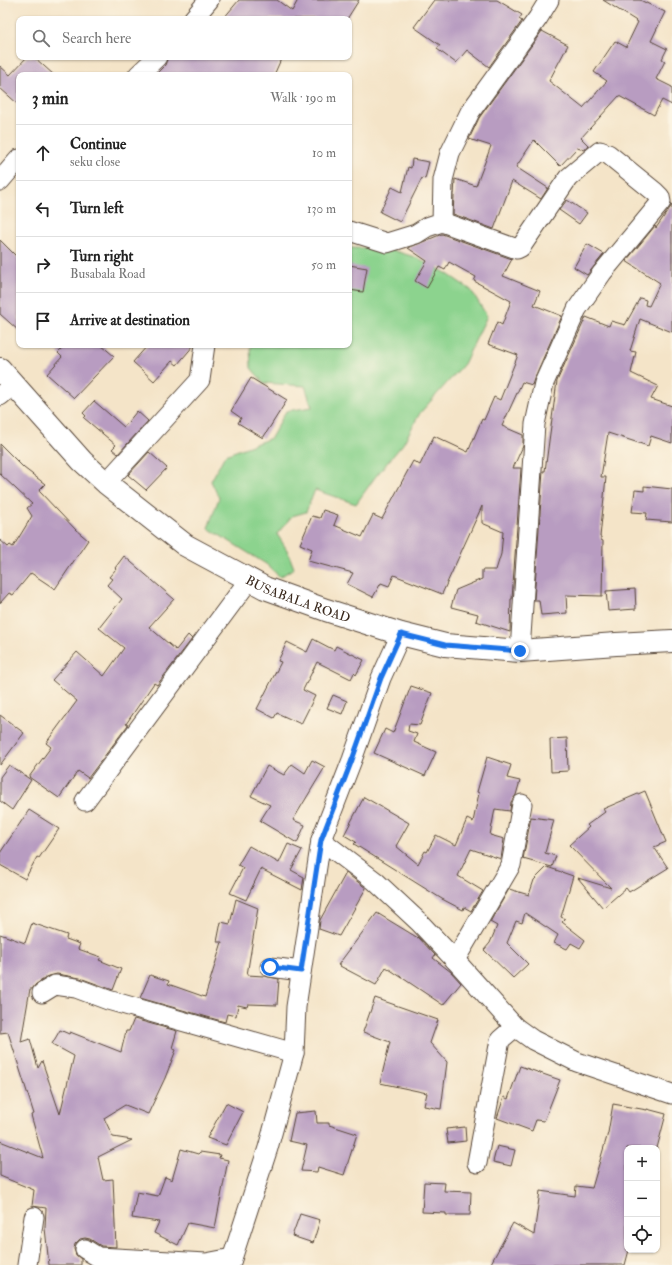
<!DOCTYPE html>
<html lang="en">
<head>
<meta charset="utf-8">
<style>
  :root { --surface:#fff; --page:#f6f6f6; --text:#222; --muted:#767676; --line:#e0e0e0 }
  body { margin:0; font-family:"IM FELL Double Pica",serif; background:var(--page); color:var(--text) }
  .controls { position:absolute; right:12px; bottom:12px; display:grid; overflow:hidden; border-radius:8px; box-shadow:0 1px 3px #0004 }
  .controls button { width:36px; height:36px; display:grid; place-items:center; padding:0; border:0; border-bottom:1px solid var(--line); background:var(--surface); color:var(--text); font:20px sans-serif }
  .stop { position:absolute; width:12px; height:12px; margin:-9px; border:3px solid #1a73e8; border-radius:50%; background:#fff }
  .stop.end { background:#1a73e8; border-color:#fff; box-shadow:0 1px 4px #0008 }
  .list { margin:0; padding:0; list-style:none }
  h2 { display:flex; justify-content:space-between; align-items:center; height:52px; margin:0; padding:0 16px; font-size:17px }
  h2 small { font-size:13px; font-weight:400; color:var(--muted) }
  .list li { display:grid; grid-template-columns:26px 1fr auto; gap:12px; align-items:center; box-sizing:border-box; height:56px; padding:0 16px; border-top:1px solid var(--line) }
  .list b { display:block; font-size:15px; white-space:nowrap }
  .list p { margin:0; font-size:13px; white-space:nowrap; color:var(--muted) }
  .list em { font-size:13px; font-style:normal; color:var(--muted) }
  .icon { flex:none; width:22px; height:22px; fill:none; stroke:currentColor; stroke-width:2; stroke-linecap:round; stroke-linejoin:round }
  .map { position:relative; flex:none; width:672px; height:1265px; overflow:hidden }
  .search { position:absolute; background:var(--surface); box-shadow:0 1px 3px #0004; left:16px; top:16px; width:336px; height:44px; display:flex; align-items:center; gap:10px; box-sizing:border-box; padding:0 14px; border-radius:8px; color:var(--muted); font-size:15px }
  .panel { position:absolute; background:var(--surface); box-shadow:0 1px 3px #0004; left:16px; top:72px; width:336px; height:276px; border-radius:8px }
  .map>svg:first-child { display:block }
  .green { fill:#8cd38e; stroke:#647e56 }
  .building { fill:#b89cc1 }
  .lines { fill:none; stroke-linecap:round; stroke-linejoin:round }
  .street-casing { stroke:#574638; stroke-width:21 }
  .secondary-casing { stroke:#574638; stroke-width:24 }
  .street { stroke:#fff; stroke-width:19 }
  .secondary { stroke:#fff; stroke-width:22 }
  .route { stroke:#1a73e8; stroke-width:5 }
  .labels { text-anchor:middle; stroke-width:3; stroke-linejoin:round; paint-order:stroke }
  .street-label { font-size:13px; fill:#3b2a1e; stroke:#fcf5e5 }
</style>
</head>
<body>
<div class="map">
<svg width="672" height="1265" viewBox="0 0 672 1265">
  <rect width="100%" height="100%" fill="#fcf5e5"/>
  <filter id="ink" filterUnits="userSpaceOnUse"><feTurbulence type="fractalNoise" baseFrequency=".025" numOctaves="2"/><feDisplacementMap in="SourceGraphic" scale="8" xChannelSelector="R" yChannelSelector="G"/><feConvolveMatrix kernelMatrix="1 2 1 2 8 2 1 2 1" color-interpolation-filters="sRGB"/></filter>
  <filter id="wash" filterUnits="userSpaceOnUse"><feTurbulence type="fractalNoise" baseFrequency=".012" numOctaves="4" result="noise"/><feDisplacementMap in="SourceGraphic" scale="16" xChannelSelector="R" yChannelSelector="G"/><feGaussianBlur stdDeviation="0.9" result="paint"/><feColorMatrix in="noise" values="0 0 0 0 0 0 0 0 0 0 0 0 0 0 0 0 0 1.4 0 .05"/><feComposite in="paint" operator="in"/></filter>
  <g filter="url(#wash)">
    <rect width="100%" height="100%" fill="#f4e4c8"/>
    <path class="green" d="M349,248H385L418,258L446,273L471,290L487,316L464,364L420,413L403,444L376,476L356,504L315,490L306,512L292,516L277,534L287,550L294,568L280,577L266,564L208,528L219,498L211,481L225,455L271,438L286,411L312,407L305,386L264,383L251,368L250,347L252,345H349Z"/>
    <g id="blocks">
      <g class="building">
        <path d="M239,0H277L292,11L298,0H359L347,19H223Z"/>
        <path d="M434,0H497L522,15L519,19L522,21L489,67L467,50L456,63L437,49L440,45L414,27Z"/>
        <path d="M603,0H640L665,12L651,41L667,49L662,59L665,61L656,79L672,87V105L662,100L654,115L619,96L581,138L589,146L584,150L577,148L560,166L534,140L516,167L548,188L541,199L512,181L494,229L453,214L455,179L476,186L491,146L469,139L479,118L542,31L568,45L549,81L583,108L607,81L594,72L615,41L626,47L638,22Z"/>
        <path d="M27,57H34L54,75H19V105L0,88V66L10,75Z"/>
        <path d="M168,57H282L274,75H155L165,65Z"/>
        <path d="M412,159L429,162L425,179L422,178L400,222L380,212L392,187L402,192L408,167L411,168Z"/>
        <path d="M567,200L587,213L579,224L559,210Z"/>
        <path d="M672,205V332L640,319L630,351L636,352L631,373L658,386L651,399L672,406V443L651,436L648,446L608,433L601,477H606L600,537H601V540L603,541L602,596L566,595L567,613L541,615L539,600H534L543,471H545L557,381L586,317L609,326L611,321L625,325L640,298L646,300L645,305L649,306L660,283L626,261L655,226L656,228Z"/>
        <path d="M442,234L512,259L503,276L540,291L534,305L562,316L534,379L532,385L522,382L502,426L523,435V446L513,468H521L512,599H511L510,632L476,621L478,614L451,607L456,590L482,579V570H496L501,554L503,532L482,523V506L442,594L394,575L389,586L381,583L373,597L347,584L353,573L308,561L312,549L300,544L312,516L320,518L323,510L338,515L334,525L362,537L373,515L382,519L413,461L420,465L434,436L468,452L482,419L484,420L494,397L500,400L518,355L488,344L497,322L502,325L511,301L474,281L476,277L449,262L445,270L439,267L427,288L415,281L427,261L408,248Z"/>
        <path d="M0,240L19,259V331L0,314Z"/>
        <path d="M587,244L604,254L587,275L574,267Z"/>
        <path d="M349,265L367,268L363,292L349,290Z"/>
        <path d="M66,345H101L114,356L74,398L47,374L62,357L58,353Z"/>
        <path d="M148,345H194L177,365L172,361L154,381L133,362Z"/>
        <path d="M251,378L287,400L263,438L238,423L241,418L231,411Z"/>
        <path d="M94,401L124,427L137,411L148,421L118,454L112,449L116,445L84,418L86,416L83,413Z"/>
        <path d="M0,444L24,468L45,484L39,490L40,492L76,530L88,540L55,589L31,573L13,595L9,593L0,603V540L8,547L10,545L13,547L32,516L27,508L32,504L0,474Z"/>
        <path d="M149,452L167,468L146,490L128,475Z"/>
        <path d="M644,486L672,489V522L646,520L647,513L632,512L635,490L644,491Z"/>
        <path d="M124,556L174,599L149,627L176,650L188,635L192,639L157,685L154,683L126,724L128,725L88,778L78,771L59,798L29,777L51,747L46,743L77,701L52,680L77,652L104,676L124,648L99,628L122,599L107,585L112,579L109,577L116,569L115,568Z"/>
        <path d="M635,589L636,609L608,611L606,591Z"/>
        <path d="M313,639L334,650L336,646L364,660L356,675L354,673L351,679L317,662L303,690L315,696L301,724L277,713L274,718L257,709L281,662L278,661L287,642L307,652Z"/>
        <path d="M411,686L432,693L420,725L409,724L408,731L417,734L414,742L436,752L425,776L374,753L385,729L393,733Z"/>
        <path d="M333,695L347,701L342,714L327,708Z"/>
        <path d="M0,715L24,733L0,765Z"/>
        <path d="M567,738L568,771L551,772L550,739Z"/>
        <path d="M487,757L511,765L507,778L520,781L516,795L511,802L510,811L495,809L490,835L504,839L501,859L471,849L458,876L483,891L471,911L464,907L463,910L442,899L354,844L356,842L344,835L364,797L409,823L396,846L418,864L425,851L427,852L436,835L456,845L467,819L473,822L479,793L477,792Z"/>
        <path d="M312,760L325,767L293,820L305,825L297,843L260,821L270,805L251,796L267,766L284,775L292,764L305,773Z"/>
        <path d="M9,765L31,780L12,810L0,801V777Z"/>
        <path d="M645,791L666,842L654,847L668,868L629,892L626,888L603,908L578,878L611,888L569,845L589,827L587,825L605,812L603,809Z"/>
        <path d="M29,810L59,829L39,858L37,857L25,879L0,865V853Z"/>
        <path d="M531,817L554,820L545,853L556,856L552,867L523,859Z"/>
        <path d="M288,844L302,850L291,870L304,877L302,890L261,869L246,900L230,893L243,868L238,865L249,846L279,863Z"/>
        <path d="M547,867L573,876L561,917L565,919L562,922L585,940L580,948L571,943L567,949L554,943L558,935L525,913L522,923L516,921L507,943L528,964L513,978L484,950L490,943L497,926L490,922L509,889L529,895L534,880Z"/>
        <path d="M346,873L366,888L339,936L319,929L320,920Z"/>
        <path d="M236,899L258,908L247,975L264,976L279,979L277,1005L248,1004L247,1007L238,1005L236,1016L227,1014L225,1022L140,998L150,975L169,981L168,984L205,997L222,942H217L221,922L230,924Z"/>
        <path d="M377,913L418,938V937L435,955L433,958L451,972L461,983L443,1005L386,967L376,985L338,965Z"/>
        <path d="M32,923L67,935L66,939L80,944L78,949L101,957L99,960L121,969L113,990L80,978L57,974L49,976L36,984L32,989H30L21,1042L30,1039L38,1068L42,1061L60,1114L74,1056L52,1044L60,1030L69,1034L70,1032L121,1052L126,1031H129L134,1019L177,1031L172,1048L176,1050L165,1078L148,1114L125,1105L104,1118L113,1137L132,1140L98,1157L103,1180L113,1179L116,1247L101,1246L90,1239L85,1238L80,1239L75,1244L74,1249L76,1255L81,1259V1265H49L45,1228L46,1208L32,1206L34,1190L0,1176V1141L43,1158L31,1115L34,1114L8,1032L0,1033V934L25,943Z"/>
        <path d="M375,998L438,1020L430,1043L447,1062L441,1109L424,1106L427,1093L380,1083L390,1042L363,1032Z"/>
        <path d="M520,1066L560,1080L544,1121L536,1120L532,1131L497,1118L504,1097L508,1099Z"/>
        <path d="M226,1103L243,1112L226,1145L207,1138Z"/>
        <path d="M613,1104L647,1110V1109L666,1114L657,1148H627V1250H629L625,1265H490L513,1223L534,1235L540,1191L575,1196L576,1186L592,1188L608,1133Z"/>
        <path d="M316,1111L317,1123H329V1125L357,1134L344,1175L318,1167L317,1172L301,1171L307,1145L289,1141L295,1113Z"/>
        <path d="M465,1127L466,1141L448,1143L446,1129Z"/>
        <path d="M497,1146L515,1150L511,1166L493,1162Z"/>
        <path d="M181,1149L198,1154L200,1152L220,1155L219,1158L228,1160L215,1228L188,1223L178,1245L154,1233L159,1222L132,1218L137,1192L158,1196L165,1177L172,1180Z"/>
        <path d="M424,1182L445,1183L444,1191L471,1192L470,1215H446V1213L422,1212Z"/>
        <path d="M300,1214L320,1220L313,1243L292,1236Z"/>
      </g>
    </g>
  </g>
  <g filter="url(#ink)">
    <use href="#blocks" fill-opacity="0" stroke="#574638" stroke-width="1"/>
    <g class="lines">
      <defs>
        <g id="street">
          <path d="M193,19L209,0"/>
          <path d="M138,75L157,57"/>
          <path d="M0,181L19,159"/>
          <path d="M442,222L517,249L521,247L568,178L600,151L608,154L655,192L660,197L661,202L602,273L577,309L544,383L535,424L520,651"/>
          <path d="M349,231L387,243L416,234L427,227L442,222L443,180L450,153L470,112L538,18L549,0"/>
          <path d="M0,396L13,385"/>
          <path d="M106,483L200,380L205,345"/>
          <path d="M85,801L249,580"/>
          <path d="M321,840L375,881L419,922L455,960L515,1027L533,1040L577,1062L672,1094"/>
          <path d="M455,960L511,865L522,804"/>
          <path d="M270,967L301,971"/>
          <path d="M42,993L55,985L76,988L108,1000L294,1053"/>
          <path d="M477,1163L500,1040L515,1027"/>
          <path d="M85,1249L98,1257L206,1263L232,1258"/>
          <path d="M27,1265L34,1217"/>
          <path d="M230,1265L268,1148L294,1053L296,1007L321,840L352,760L381,678L401,634"/>
        </g>
        <g id="secondary">
          <path id="s1" d="M0,369L82,461L106,483L185,545L265,588L326,610L401,634L445,645L520,651L616,644L672,641"/>
        </g>
      </defs>
      <use href="#street" class="street-casing"/>
      <use href="#secondary" class="secondary-casing"/>
      <use href="#street" class="street"/>
      <use href="#secondary" class="secondary"/>
    </g>
  </g>
  <g class="lines" filter="url(#ink)">
    <path class="route" d="M270,967L301,971L321,840L352,760L381,678L401,634L445,645L520,651"/>
  </g>
  <g class="labels">
    <g class="street-label">
      <text dy="5" stroke="none"><textPath href="#s1" startOffset="382">BUSABALA ROAD</textPath></text>
    </g>
  </g>
</svg>
<div class="controls">
<button>+</button>
<button>−</button>
<button><svg class="icon" aria-label="locate" viewBox="0 0 24 24"><circle cx="12" cy="12" r="6"/><path d="M12 2v4M12 18v4M2 12h4M18 12h4"/></svg></button>
</div>
<div class="stop" style="left:270px;top:967px"></div>
<div class="stop end" style="left:520px;top:651px"></div>
<div class="search"><svg class="icon" aria-label="search" viewBox="0 0 24 24"><circle cx="10" cy="10" r="6"/><path d="M15 15l6 6"/></svg>Search here</div>
<section class="panel">
<h2>3 min<small>Walk · 190 m</small></h2>
<ul class="list">
<li><svg class="icon" aria-label="ahead" viewBox="0 0 24 24"><path d="M12 20V5M6 11l6-6 6 6"/></svg><div><b>Continue</b><p>seku close</p></div><em>10 m</em></li>
<li><svg class="icon" aria-label="left" viewBox="0 0 24 24"><path d="M17 20v-9H6M10 6l-5 5 5 5"/></svg><div><b>Turn left</b></div><em>130 m</em></li>
<li><svg class="icon" aria-label="right" viewBox="0 0 24 24"><path d="M7 20v-9h11M14 6l5 5-5 5"/></svg><div><b>Turn right</b><p>Busabala Road</p></div><em>50 m</em></li>
<li><svg class="icon" aria-label="arrive" viewBox="0 0 24 24"><path d="M6 21V4h12l-3 4 3 4H6"/></svg><div><b>Arrive at destination</b></div></li>
</ul>
</section>
</div>
</body>
</html>
